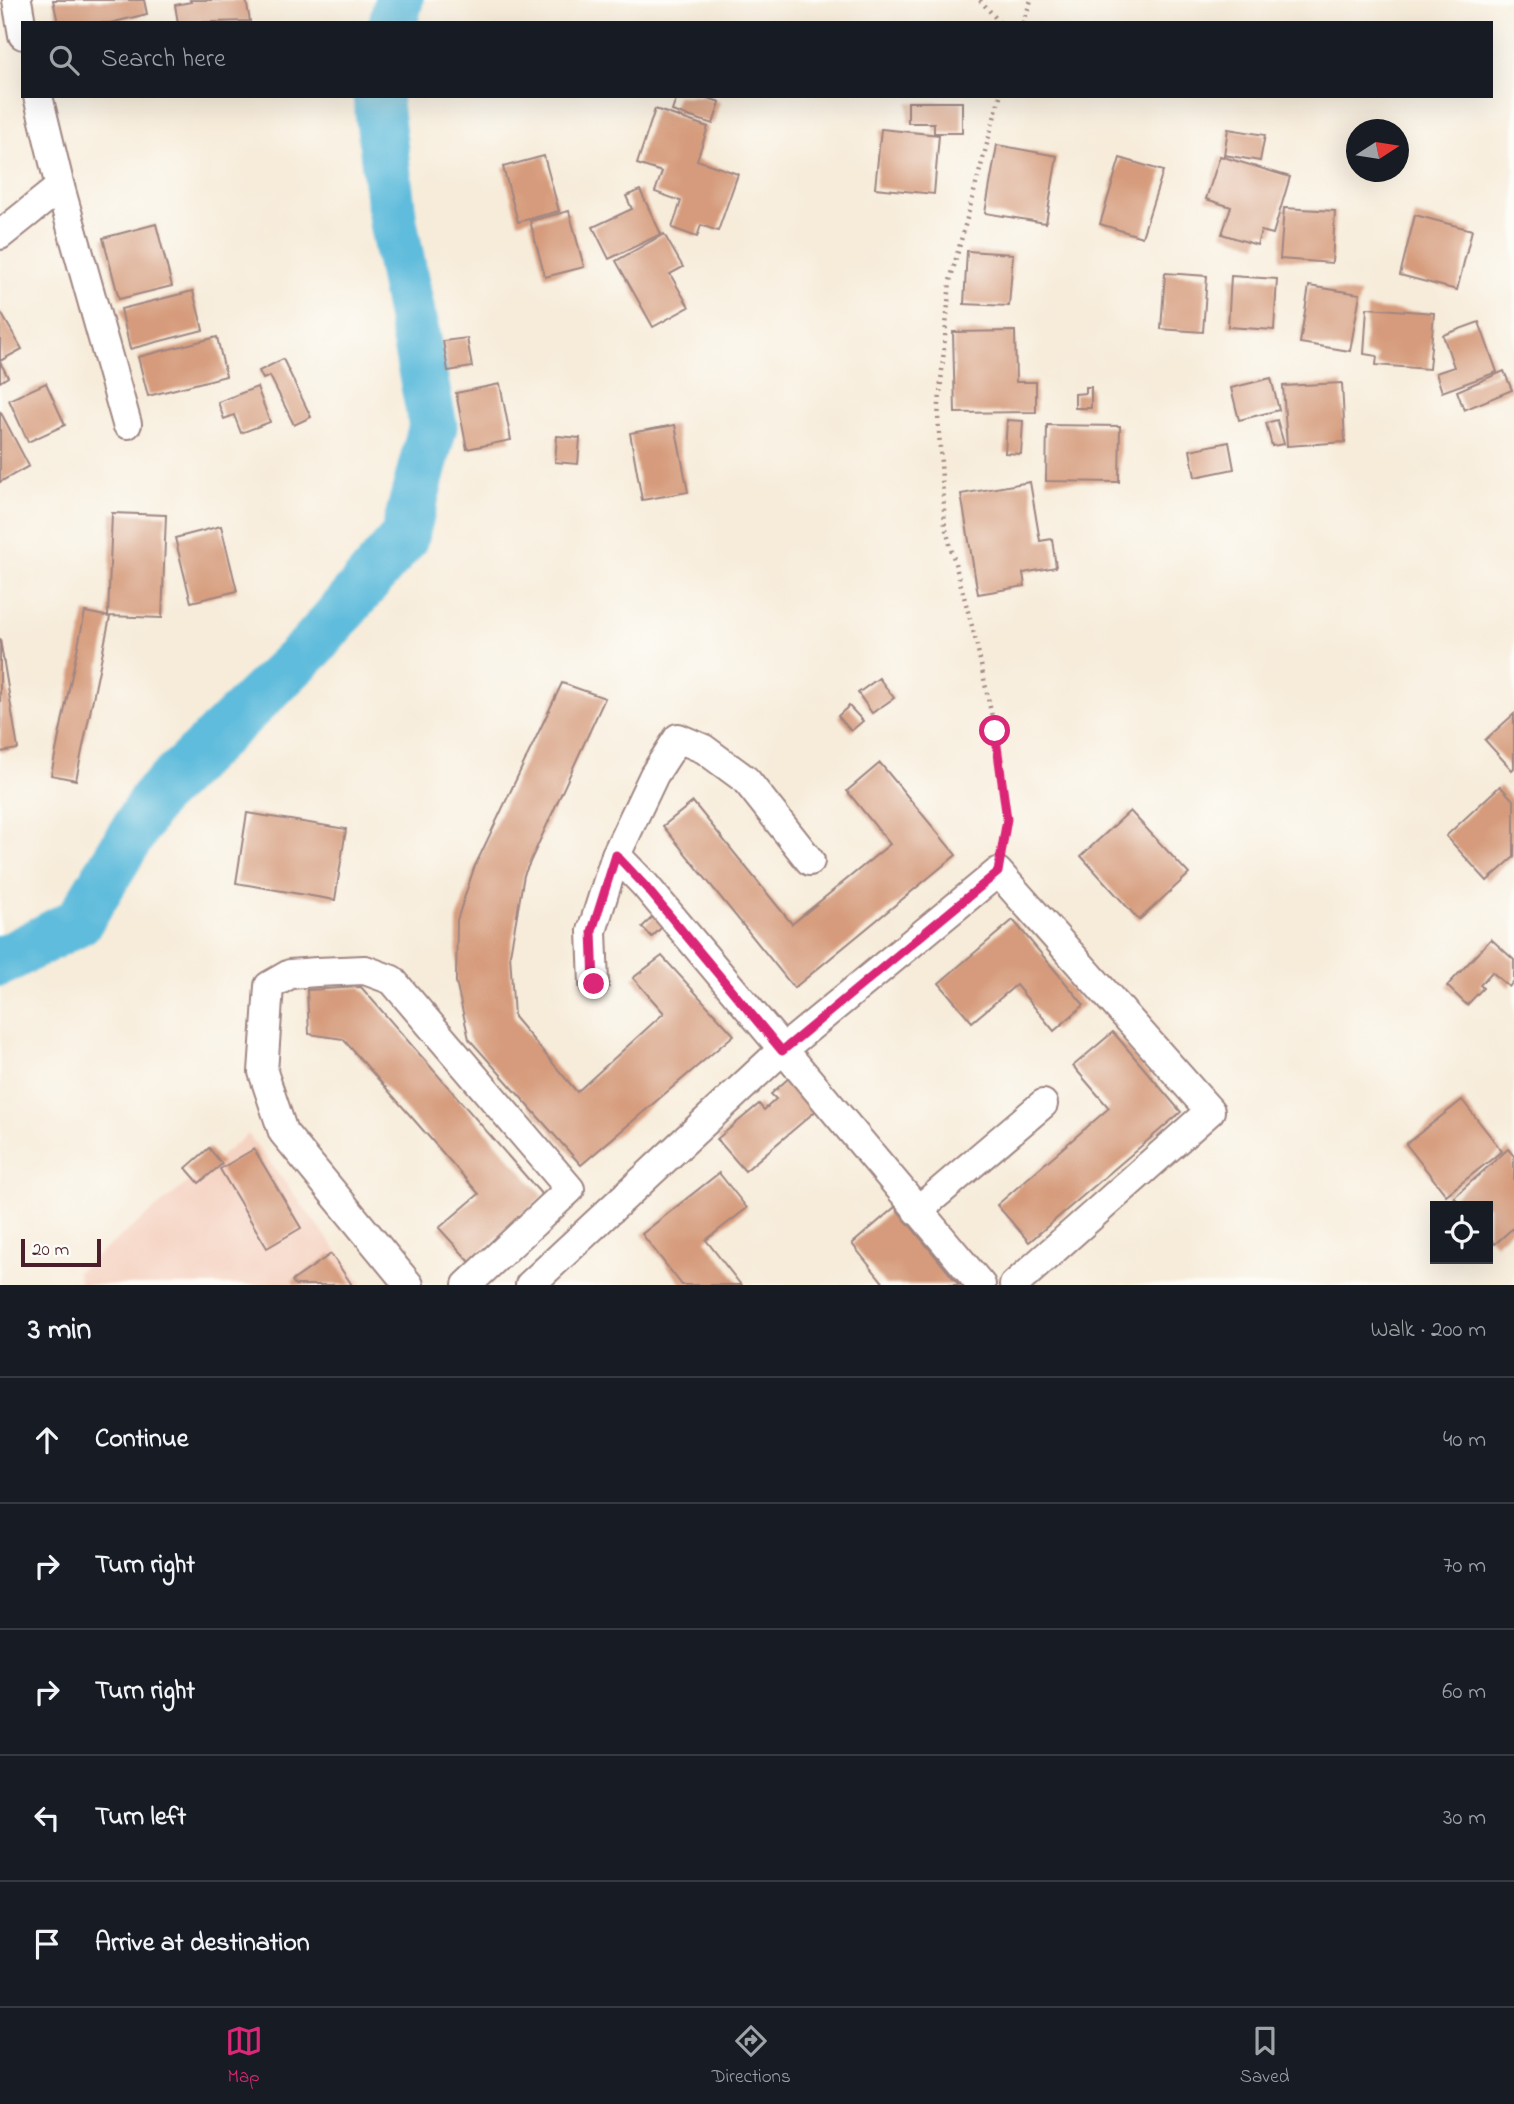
<!DOCTYPE html>
<html lang="en">
<head>
<meta charset="utf-8">
<style>
  :root { --surface:#171b24; --page:#242831; --text:#f1f3f6; --muted:#9ea1a6; --line:#363941; --accent:#db2777 }
  body { margin:0; font-family:"Indie Flower",sans-serif; background:var(--page); color:var(--text) }
  .controls { position:absolute; right:21px; bottom:21px; display:grid; overflow:hidden; border-radius:0px; box-shadow:0 7px 28px #0002 }
  .controls button { width:63px; height:63px; display:grid; place-items:center; padding:0; border:0; border-bottom:2px solid var(--line); background:var(--surface); color:var(--text); font:35px sans-serif }
  .compass { position:absolute; left:1346px; top:119px; width:63px; height:63px; border-radius:50%; background:var(--surface); box-shadow:0 7px 28px #0002; rotate:78deg }
  .scale { position:absolute; left:21px; bottom:18px; width:80px; box-sizing:border-box; padding-left:7px; border:4px solid #4a1f2b; border-top:0; font-size:19px; line-height:24px; white-space:nowrap; color:#4a1f2b; -webkit-text-stroke:5px #fdfcf7; paint-order:stroke }
  .stop { position:absolute; width:21px; height:21px; margin:-16px; border:5px solid #db2777; border-radius:50%; background:#fff }
  .stop.end { background:#db2777; border-color:#fff; box-shadow:0 2px 7px #0008 }
  .list { margin:0; padding:0; list-style:none }
  h2 { display:flex; justify-content:space-between; align-items:center; height:91px; margin:0; padding:0 28px; font-size:30px }
  h2 small { font-size:23px; font-weight:400; color:var(--muted) }
  .list li { display:grid; grid-template-columns:46px 1fr auto; gap:21px; align-items:center; box-sizing:border-box; height:126px; padding:0 28px; border-top:2px solid var(--line) }
  .list b { display:block; font-size:26px; white-space:nowrap }
  .list em { font-size:23px; font-style:normal; color:var(--muted) }
  .icon { flex:none; width:38px; height:38px; fill:none; stroke:currentColor; stroke-width:2; stroke-linecap:round; stroke-linejoin:round }
  .map { position:relative; flex:none; width:1514px; height:1285px; overflow:hidden }
  .search { position:absolute; background:var(--surface); box-shadow:0 7px 28px #0002; left:21px; right:21px; top:21px; height:77px; display:flex; align-items:center; gap:18px; box-sizing:border-box; padding:0 24px; border-radius:0px; color:var(--muted); font-size:26px }
  .sheet { height:721px; background:var(--surface) }
  nav { display:flex; justify-content:space-around; align-items:center; box-sizing:border-box; height:98px; border-top:2px solid var(--line); background:var(--surface); font-size:19px; color:var(--muted) }
  nav a { display:grid; justify-items:center; gap:4px }
  nav .on { color:var(--accent) }
  .map>svg:first-child { display:block }
  .built { fill:#f5d3c2 }
  .lines { fill:none; stroke-linecap:round; stroke-linejoin:round }
  .river { stroke:#5ebcdc; stroke-width:49 }
  .building { fill:#d69b7b }
  .minor-casing { stroke:#a08682; stroke-width:32 }
  .path { stroke:#a08682; stroke-width:4.5; stroke-dasharray:2 5; stroke-linecap:butt }
  .minor { stroke:#fff; stroke-width:28 }
  .route { stroke:#db2777; stroke-width:9 }
</style>
</head>
<body>
<div class="map">
<svg width="1514" height="1285" viewBox="0 0 1514 1285">
  <rect width="100%" height="100%" fill="#fdfcf7"/>
  <filter id="ink" filterUnits="userSpaceOnUse"><feTurbulence type="fractalNoise" baseFrequency=".0143" numOctaves="2"/><feDisplacementMap in="SourceGraphic" scale="14" xChannelSelector="R" yChannelSelector="G"/><feConvolveMatrix kernelMatrix="1 2 1 2 8 2 1 2 1" color-interpolation-filters="sRGB"/></filter>
  <filter id="wash" filterUnits="userSpaceOnUse"><feTurbulence type="fractalNoise" baseFrequency=".00686" numOctaves="4" result="noise"/><feDisplacementMap in="SourceGraphic" scale="28" xChannelSelector="R" yChannelSelector="G"/><feGaussianBlur stdDeviation="1.57" result="paint"/><feColorMatrix in="noise" values="0 0 0 0 0 0 0 0 0 0 0 0 0 0 0 0 0 1.4 0 .05"/><feComposite in="paint" operator="in"/></filter>
  <g filter="url(#wash)">
    <rect width="100%" height="100%" fill="#f7ecda"/>
    <path class="built" d="M248,1134L363,1285H80L77,1272Z"/>
    <g class="lines">
      <g class="river">
        <path d="M393,23L399,0"/>
        <path d="M0,962L79,921L153,799L312,646L404,538L433,426L393,222L377,96"/>
      </g>
    </g>
    <g id="blocks">
      <g class="building">
        <path d="M53,0H144L147,14L110,23H58Z"/>
        <path d="M190,0H246L250,21L178,23L175,5L191,2Z"/>
        <path d="M677,96H702L720,102L713,124L672,111Z"/>
        <path d="M908,102H962V133H934V123H908Z"/>
        <path d="M655,109L708,127L697,160L738,174L718,231L701,225L697,237L672,228L681,201L655,192L662,172L637,164Z"/>
        <path d="M881,129L939,135L934,194L875,188Z"/>
        <path d="M1228,129L1265,135L1260,161L1224,155Z"/>
        <path d="M997,145L1057,156L1046,223L985,213Z"/>
        <path d="M544,156L559,211L518,222L503,167Z"/>
        <path d="M1220,156L1290,177L1273,234L1261,231L1257,245L1222,234L1231,207L1206,199Z"/>
        <path d="M1120,158L1163,171L1142,237L1100,224Z"/>
        <path d="M640,190L661,234L609,259L593,227L632,209L626,196Z"/>
        <path d="M1284,208L1335,211L1332,263L1280,259Z"/>
        <path d="M569,211L584,267L545,277L530,221Z"/>
        <path d="M1415,215L1472,230L1457,290L1400,275Z"/>
        <path d="M156,224L172,286L119,299L103,238Z"/>
        <path d="M664,234L683,267L670,274L689,307L653,327L616,261Z"/>
        <path d="M967,251L1013,254L1009,306L964,304Z"/>
        <path d="M1165,273L1207,276L1203,332L1161,329Z"/>
        <path d="M1231,276L1277,279L1274,330L1228,327Z"/>
        <path d="M1309,286L1360,294L1350,351L1300,343Z"/>
        <path d="M193,291L203,330L130,349L121,309Z"/>
        <path d="M1367,308L1434,313L1429,369L1376,365L1377,356L1364,354Z"/>
        <path d="M0,311L22,349L0,361Z"/>
        <path d="M1479,322L1497,372L1442,392L1436,373L1454,367L1443,335Z"/>
        <path d="M1015,331L1016,382H1036V412L955,413L953,332Z"/>
        <path d="M217,337L226,376L148,396L138,357Z"/>
        <path d="M467,338L472,367L448,371L443,341Z"/>
        <path d="M283,359L311,417L294,425L270,376L263,379L259,371Z"/>
        <path d="M0,362L8,377L0,382Z"/>
        <path d="M1504,371L1512,390L1464,410L1457,391Z"/>
        <path d="M1271,378L1279,410L1239,420L1231,388Z"/>
        <path d="M46,383L65,425L28,442L9,400Z"/>
        <path d="M1342,383L1345,442L1287,446L1283,386Z"/>
        <path d="M500,384L511,440L467,449L456,393Z"/>
        <path d="M257,387L270,422L241,433L234,415L224,419L218,402Z"/>
        <path d="M1086,387H1091V408H1075V394L1086,393Z"/>
        <path d="M0,411L29,466L0,482Z"/>
        <path d="M1007,420L1023,421L1021,454L1005,453Z"/>
        <path d="M1277,420L1284,444L1272,446L1266,423Z"/>
        <path d="M675,425L688,492L642,500L630,433Z"/>
        <path d="M1047,425L1120,426L1119,482L1046,481Z"/>
        <path d="M557,436L580,438L578,464L555,462Z"/>
        <path d="M1229,442L1234,469L1195,477L1190,450Z"/>
        <path d="M1030,482L1040,541L1052,539L1056,567L1023,573L1025,586L978,594L961,494Z"/>
        <path d="M112,513L166,515L162,618L108,616Z"/>
        <path d="M221,526L237,591L191,602L175,538Z"/>
        <path d="M85,612L110,617L76,780L51,775Z"/>
        <path d="M0,639L18,749L0,752Z"/>
        <path d="M879,678L894,698L872,713L858,693Z"/>
        <path d="M562,683L605,698L524,875L510,954L514,1017L577,1092L664,1013L633,978L662,956L734,1035L581,1165L469,1039L456,982L457,920L474,868Z"/>
        <path d="M849,706L863,721L851,731L838,716Z"/>
        <path d="M1514,714V768L1512,770L1485,740Z"/>
        <path d="M880,763L956,855L794,988L663,826L693,802L792,924L890,844L847,791Z"/>
        <path d="M1500,786L1514,801V857L1487,881L1446,836Z"/>
        <path d="M1130,811L1189,874L1139,920L1081,856Z"/>
        <path d="M247,813L346,829L335,900L236,883Z"/>
        <path d="M656,914L665,924L652,937L642,927Z"/>
        <path d="M1013,920L1084,1005L1054,1031L1016,985L972,1022L939,983Z"/>
        <path d="M1491,939L1514,960V981L1509,987L1492,972L1480,985L1483,988L1467,1005L1447,986Z"/>
        <path d="M361,987L543,1196L470,1262L439,1228L479,1194L343,1039L309,1034L307,990Z"/>
        <path d="M1113,1032L1181,1112L1029,1242L997,1205L1109,1108L1073,1066Z"/>
        <path d="M790,1077L818,1109L745,1171L717,1139L759,1104L764,1110L776,1099L771,1094Z"/>
        <path d="M1462,1100L1502,1151L1446,1195L1406,1144Z"/>
        <path d="M209,1148L222,1164L199,1183L186,1168Z"/>
        <path d="M254,1149L301,1228L267,1248L220,1169Z"/>
        <path d="M1508,1149L1514,1156V1227L1495,1244L1488,1235V1206H1462L1454,1197Z"/>
        <path d="M719,1173L747,1208L706,1240L741,1285H682L642,1234Z"/>
        <path d="M895,1207L959,1285H885L852,1244Z"/>
        <path d="M331,1254L352,1285H295L292,1281Z"/>
      </g>
    </g>
  </g>
  <g filter="url(#ink)">
    <use href="#blocks" fill-opacity="0" stroke="#a08682" stroke-width="2"/>
    <g class="lines">
      <defs>
        <g id="minor">
          <path d="M17,0L23,35"/>
          <path d="M38,96L60,187L127,424"/>
          <path d="M0,235L60,187"/>
          <path d="M616,855L654,775L678,738L704,749L746,780L810,861"/>
          <path d="M594,984L592,931L616,855L645,885L981,1285"/>
          <path d="M917,1211L1043,1104"/>
          <path d="M409,1285L283,1132L263,1072L269,986L290,974L317,972L365,970L392,980L570,1189L467,1285"/>
          <path d="M530,1285L782,1050L998,872L1210,1111L1014,1285"/>
        </g>
      </defs>
      <use href="#minor" class="minor-casing"/>
      <g class="path">
        <path d="M980,0L1000,23"/>
        <path d="M1023,23L1031,0"/>
        <path d="M1000,96L950,281L938,416L945,526L976,641L995,731L1007,819L1002,847"/>
      </g>
      <use href="#minor" class="minor"/>
    </g>
  </g>
  <g class="lines" filter="url(#ink)">
    <path class="route" d="M594,984L592,931L616,855L645,886L782,1051L998,872L1007,819L995,731"/>
  </g>
</svg>
<div class="controls">
<button><svg class="icon" aria-label="locate" viewBox="0 0 24 24"><circle cx="12" cy="12" r="6"/><path d="M12 2v4M12 18v4M2 12h4M18 12h4"/></svg></button>
</div>
<svg class="compass" viewBox="-18 -18 36 36"><path d="M0-13l5 13h-10z" fill="#e53935"/><path d="M0 13l5-13h-10z" fill="#9ea1a6"/></svg>
<div class="scale">20 m</div>
<div class="stop" style="left:995px;top:731px"></div>
<div class="stop end" style="left:594px;top:984px"></div>
<div class="search"><svg class="icon" aria-label="search" viewBox="0 0 24 24"><circle cx="10" cy="10" r="6"/><path d="M15 15l6 6"/></svg>Search here</div>
</div>
<section class="sheet">
<h2>3 min<small>Walk · 200 m</small></h2>
<ul class="list">
<li><svg class="icon" aria-label="ahead" viewBox="0 0 24 24"><path d="M12 20V5M6 11l6-6 6 6"/></svg><div><b>Continue</b></div><em>40 m</em></li>
<li><svg class="icon" aria-label="right" viewBox="0 0 24 24"><path d="M7 20v-9h11M14 6l5 5-5 5"/></svg><div><b>Turn right</b></div><em>70 m</em></li>
<li><svg class="icon" aria-label="right" viewBox="0 0 24 24"><path d="M7 20v-9h11M14 6l5 5-5 5"/></svg><div><b>Turn right</b></div><em>60 m</em></li>
<li><svg class="icon" aria-label="left" viewBox="0 0 24 24"><path d="M17 20v-9H6M10 6l-5 5 5 5"/></svg><div><b>Turn left</b></div><em>30 m</em></li>
<li><svg class="icon" aria-label="arrive" viewBox="0 0 24 24"><path d="M6 21V4h12l-3 4 3 4H6"/></svg><div><b>Arrive at destination</b></div></li>
</ul>
</section>
<nav>
<a class="on"><svg class="icon" aria-label="map" viewBox="0 0 24 24"><path d="M3 6l6-2 6 2 6-2v14l-6 2-6-2-6 2zM9 4v14M15 6v14"/></svg>Map</a>
<a><svg class="icon" aria-label="directions" viewBox="0 0 24 24"><path d="M12 3l9 9-9 9-9-9zM9 14v-3h6M13 9l2 2-2 2"/></svg>Directions</a>
<a><svg class="icon" aria-label="saved" viewBox="0 0 24 24"><path d="M7 4h10v16l-5-4-5 4z"/></svg>Saved</a>
</nav>
</body>
</html>
